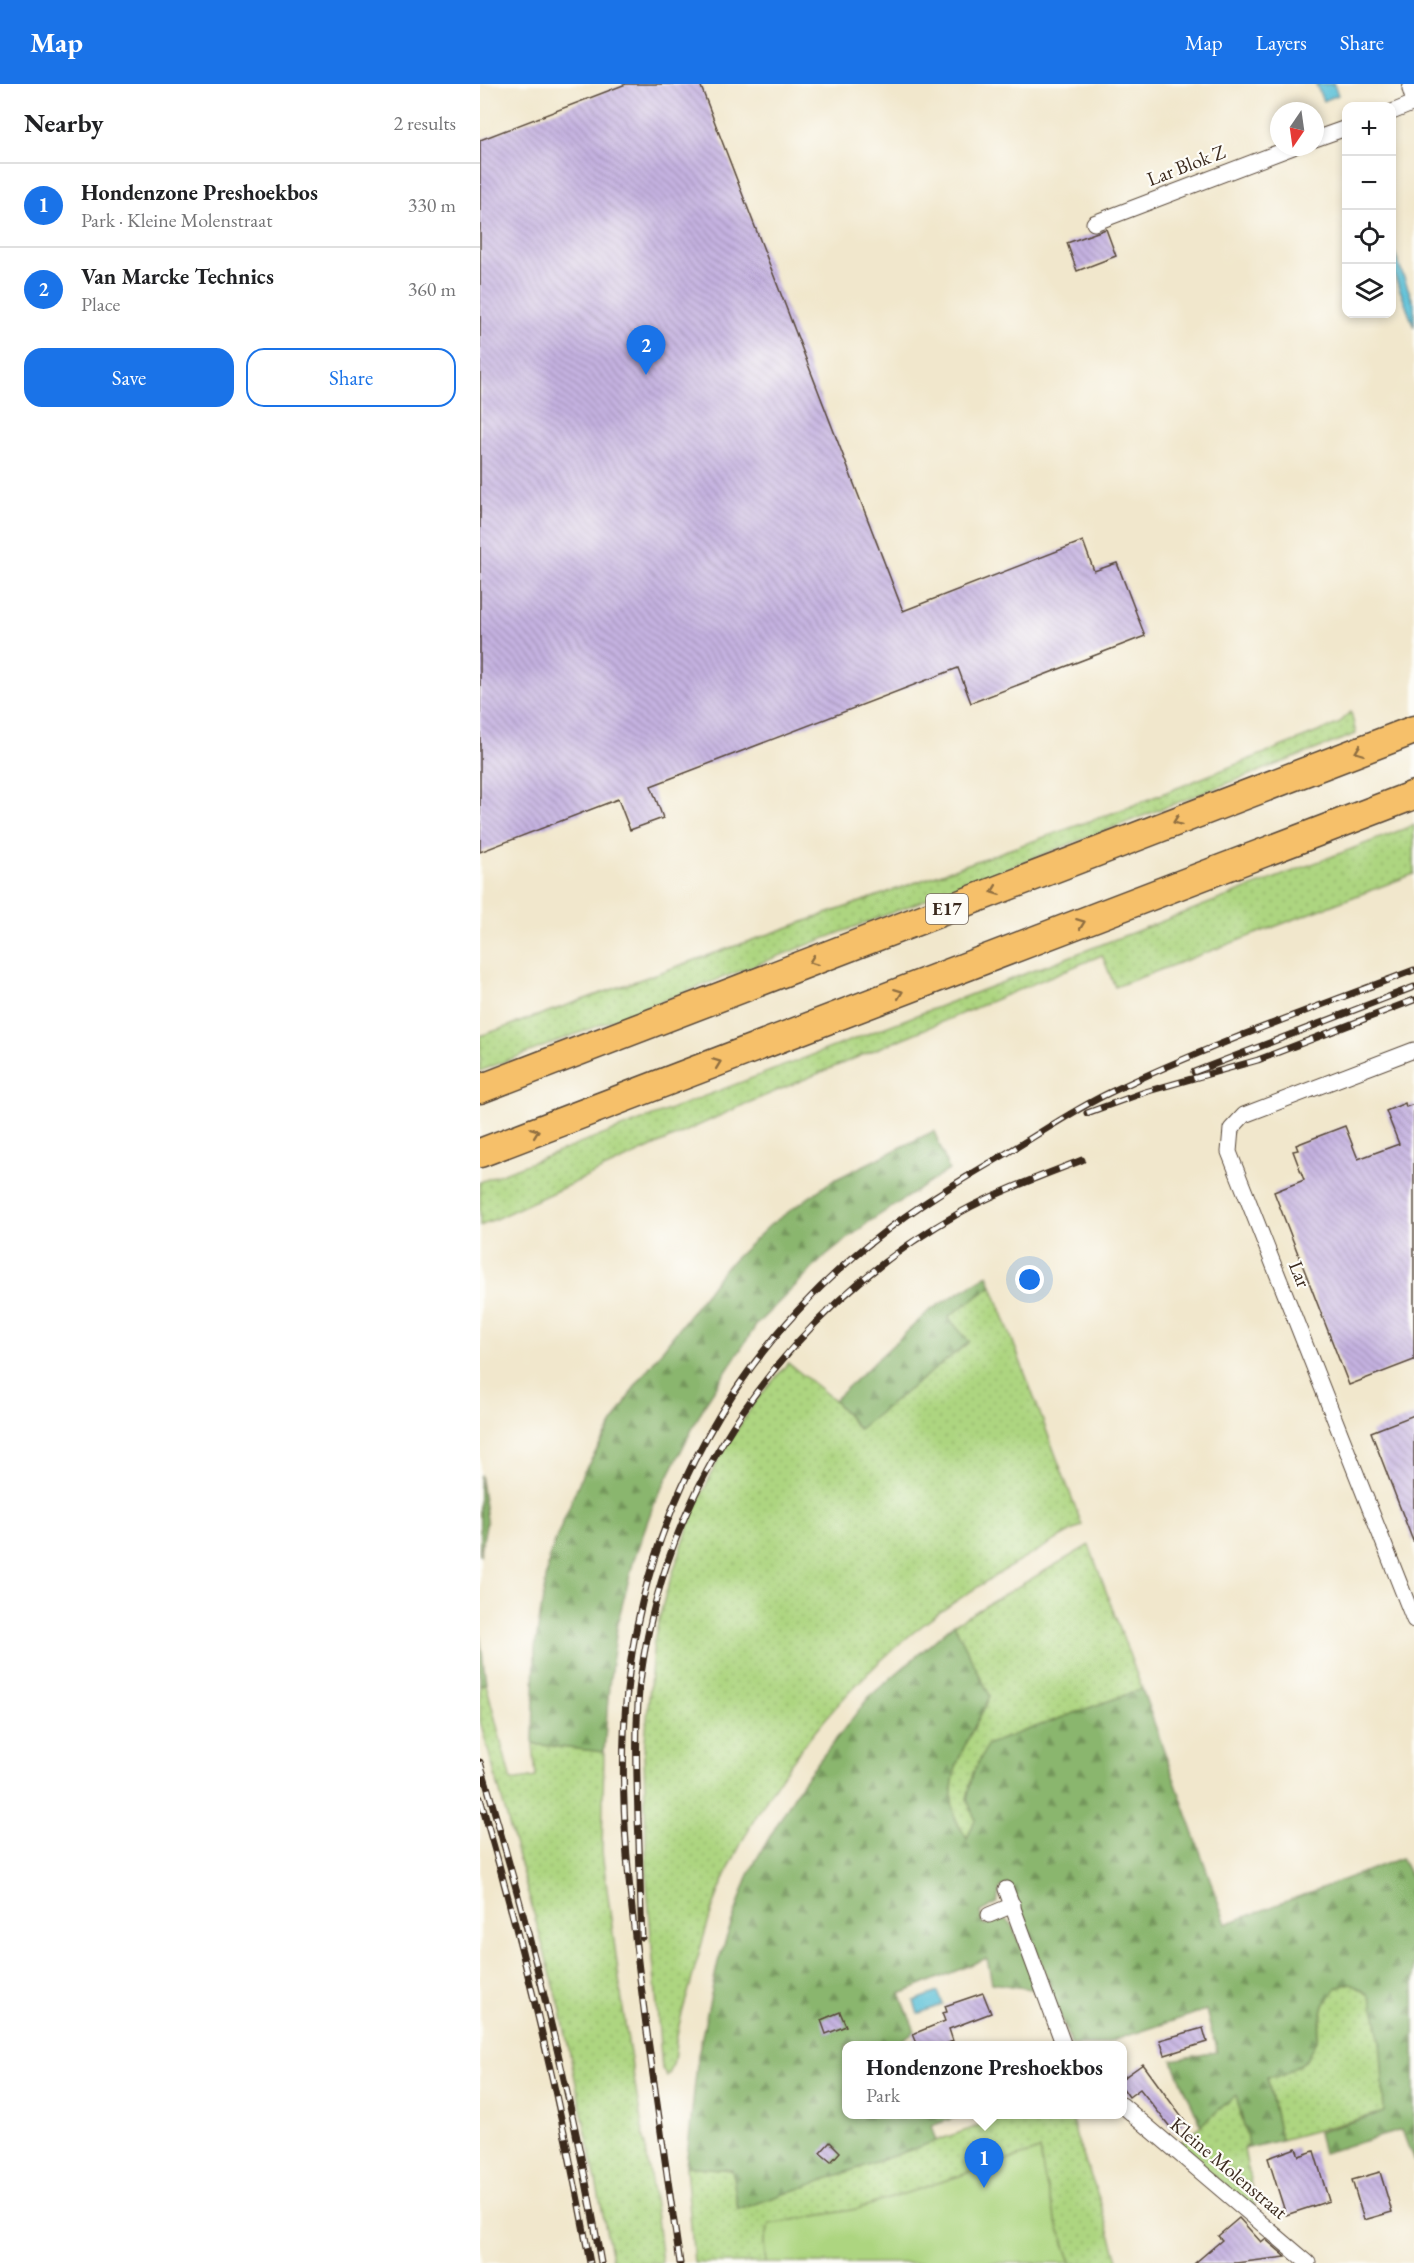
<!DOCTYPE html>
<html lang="en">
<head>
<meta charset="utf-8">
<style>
  :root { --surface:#fff; --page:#f2f2f2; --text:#202124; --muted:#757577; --line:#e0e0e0; --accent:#1a73e8 }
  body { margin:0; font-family:"EB Garamond",serif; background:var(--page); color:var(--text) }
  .controls { position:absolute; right:18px; top:18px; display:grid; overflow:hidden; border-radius:12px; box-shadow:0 3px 9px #0003 }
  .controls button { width:54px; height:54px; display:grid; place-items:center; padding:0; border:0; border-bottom:2px solid var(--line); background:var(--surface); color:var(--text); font:30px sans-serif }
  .compass { position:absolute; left:790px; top:18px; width:54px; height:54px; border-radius:50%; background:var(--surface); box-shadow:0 3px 9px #0003; rotate:193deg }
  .you { position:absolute; left:550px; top:1196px; width:21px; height:21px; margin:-15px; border:4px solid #fff; border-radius:50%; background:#1a73e8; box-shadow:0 0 0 9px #1a73e833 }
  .badge { display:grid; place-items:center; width:39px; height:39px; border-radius:50%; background:var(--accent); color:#fff; font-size:20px; font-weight:700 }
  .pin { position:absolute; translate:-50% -50px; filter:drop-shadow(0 2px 3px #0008) }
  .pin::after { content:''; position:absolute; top:32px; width:21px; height:18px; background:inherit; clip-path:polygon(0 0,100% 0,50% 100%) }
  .popup { position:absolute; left:362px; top:1957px; width:285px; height:78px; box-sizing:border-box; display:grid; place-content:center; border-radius:12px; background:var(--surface); filter:drop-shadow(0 2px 4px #0005); font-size:20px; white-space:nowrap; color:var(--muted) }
  .popup b { font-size:22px; color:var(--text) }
  .popup::after { content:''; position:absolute; left:50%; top:100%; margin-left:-12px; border:12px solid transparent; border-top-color:var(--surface) }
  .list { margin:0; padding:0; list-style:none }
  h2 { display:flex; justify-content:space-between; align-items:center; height:78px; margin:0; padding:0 24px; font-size:26px }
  h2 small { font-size:20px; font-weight:400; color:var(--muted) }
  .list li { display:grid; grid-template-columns:39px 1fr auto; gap:18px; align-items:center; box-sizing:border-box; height:84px; padding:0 24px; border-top:2px solid var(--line) }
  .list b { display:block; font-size:22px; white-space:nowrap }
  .list p { margin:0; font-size:20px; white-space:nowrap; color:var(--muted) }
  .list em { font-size:20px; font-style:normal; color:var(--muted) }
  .actions { display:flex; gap:12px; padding:18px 24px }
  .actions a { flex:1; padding:14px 0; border:2px solid var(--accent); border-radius:18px; text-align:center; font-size:21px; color:var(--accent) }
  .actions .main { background:var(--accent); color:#fff }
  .icon { flex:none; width:33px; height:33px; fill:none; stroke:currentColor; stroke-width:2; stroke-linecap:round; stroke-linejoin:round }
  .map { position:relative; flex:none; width:934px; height:2179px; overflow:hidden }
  header { display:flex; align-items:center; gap:36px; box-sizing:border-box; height:84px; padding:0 30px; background:var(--accent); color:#fff }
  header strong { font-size:28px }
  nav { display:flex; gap:33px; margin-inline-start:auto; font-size:21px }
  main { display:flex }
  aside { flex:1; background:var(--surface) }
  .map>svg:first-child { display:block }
  .grass { fill:url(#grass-dots); stroke:#74804f; stroke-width:1.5 }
  .forest { fill:url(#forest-firs); stroke:#627046; stroke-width:1.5 }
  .park { fill:#add580; stroke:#74804f; stroke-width:1.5 }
  .water { fill:#59bfd7; stroke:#4a747a; stroke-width:1.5 }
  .building { fill:url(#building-back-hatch) }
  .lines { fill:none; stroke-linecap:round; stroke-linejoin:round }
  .minor-casing { stroke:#564638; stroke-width:17 }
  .motorway-casing { stroke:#564638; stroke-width:31 }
  .minor { stroke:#fff; stroke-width:15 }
  .motorway { stroke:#f6c06b; stroke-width:28 }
  .rail-casing { stroke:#3b2a1e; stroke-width:7 }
  .rail { stroke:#fdfcf7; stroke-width:4.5; stroke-dasharray:14; stroke-linecap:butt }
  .oneway { stroke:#8f6e41 }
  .labels { text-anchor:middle; stroke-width:4.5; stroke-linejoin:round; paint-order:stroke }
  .shield { fill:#fdfcf7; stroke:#75695f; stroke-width:1.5 }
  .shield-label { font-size:18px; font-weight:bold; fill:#3b2a1e }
  .street-label { font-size:20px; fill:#3b2a1e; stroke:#fdfcf7 }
</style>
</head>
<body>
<header>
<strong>Map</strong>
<nav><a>Map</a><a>Layers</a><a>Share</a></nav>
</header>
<main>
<aside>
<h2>Nearby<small>2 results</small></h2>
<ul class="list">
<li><span class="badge">1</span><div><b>Hondenzone Preshoekbos</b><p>Park · Kleine Molenstraat</p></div><em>330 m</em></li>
<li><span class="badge">2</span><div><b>Van Marcke Technics</b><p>Place</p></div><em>360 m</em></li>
</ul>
<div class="actions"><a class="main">Save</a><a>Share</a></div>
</aside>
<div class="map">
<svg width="934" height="2179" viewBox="0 0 934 2179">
  <defs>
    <pattern id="grass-dots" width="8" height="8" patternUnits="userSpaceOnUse" patternTransform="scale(1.5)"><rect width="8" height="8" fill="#add580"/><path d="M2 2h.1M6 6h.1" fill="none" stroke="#96b76e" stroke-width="1.8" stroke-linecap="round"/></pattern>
    <pattern id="forest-firs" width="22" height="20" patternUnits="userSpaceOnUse" patternTransform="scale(1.5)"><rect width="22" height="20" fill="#8ab66e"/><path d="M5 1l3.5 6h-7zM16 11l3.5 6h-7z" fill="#72945a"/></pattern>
    <pattern id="building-back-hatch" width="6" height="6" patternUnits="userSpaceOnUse" patternTransform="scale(1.5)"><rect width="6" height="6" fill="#c5b2e1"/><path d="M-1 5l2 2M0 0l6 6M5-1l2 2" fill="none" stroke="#a191b6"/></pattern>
  </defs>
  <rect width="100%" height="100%" fill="#fdfcf7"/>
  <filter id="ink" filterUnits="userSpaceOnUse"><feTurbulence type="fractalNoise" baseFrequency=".0167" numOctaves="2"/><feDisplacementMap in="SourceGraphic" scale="12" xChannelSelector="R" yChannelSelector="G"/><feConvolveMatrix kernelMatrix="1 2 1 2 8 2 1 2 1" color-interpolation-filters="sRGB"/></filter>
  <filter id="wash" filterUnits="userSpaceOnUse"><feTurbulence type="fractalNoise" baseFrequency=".008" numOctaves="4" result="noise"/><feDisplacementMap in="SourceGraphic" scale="24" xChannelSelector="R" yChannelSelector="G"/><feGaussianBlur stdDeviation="1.35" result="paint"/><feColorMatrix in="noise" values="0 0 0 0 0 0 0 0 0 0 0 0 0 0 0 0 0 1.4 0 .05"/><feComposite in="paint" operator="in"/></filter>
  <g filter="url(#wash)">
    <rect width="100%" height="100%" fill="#f1e7cc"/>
    <g class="grass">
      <path d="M871,628L876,650L0,987V952L644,725L858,640Z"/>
      <path d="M934,741V790L635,903L622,871L263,1021L0,1142V1098Z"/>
      <path d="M512,1202L602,1441C543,1475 483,1508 430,1551C348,1619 274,1716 236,1815C226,1842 219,1870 211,1898C207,1914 201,1930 198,1946C194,1962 197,1980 187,1993L182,1985L167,1801L164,1668L174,1556L185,1512L214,1427L240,1372L275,1318L308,1279L354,1316L378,1345L488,1259L468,1233Z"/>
      <path d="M609,1461L662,1605L508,1660L487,1715L496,1735L487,1756C483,1748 476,1739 474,1731C463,1685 492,1651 510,1612L474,1540Z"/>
      <path d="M6,1599L31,1697L56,1693L53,1660L124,1668L122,1768L145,1939L177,2134L182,2179H133L81,1927L0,1637V1601Z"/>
      <path d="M871,1899C877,1903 886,1907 890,1913C903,1934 903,2001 904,2028L801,2056L787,1992H802L836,1957L844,1921L856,1903Z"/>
      <path d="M756,2010L769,2061L764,2065L776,2127L697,2062Z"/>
      <path d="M530,2031H591L597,2055L620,2117L639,2179H591L572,2123L562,2086L560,2066L377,2125L290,2140L284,2159L286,2179H214L206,2082L252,2086L258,2126Z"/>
    </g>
    <g class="forest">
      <path d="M454,1047L469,1086L390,1137L341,1176L277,1240L225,1320L173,1422L154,1475L138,1537L129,1601L124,1668L53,1660L55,1564L70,1470L102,1391L155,1302L244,1185L290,1141L352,1097Z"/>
      <path d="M508,1191L512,1202L468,1233L489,1258L379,1345L354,1316L450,1226Z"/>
      <path d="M0,1390L7,1436L0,1472Z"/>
      <path d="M474,1540L510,1612C492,1652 464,1683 474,1730C476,1739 483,1747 487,1755L495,1735L487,1715L493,1689L508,1660L662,1605L746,1840L921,1774L934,1799V2078L922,2046L843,2069L838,2048L904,2028C903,2005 902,1925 887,1910C883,1906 876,1903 871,1899L856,1904L844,1921L836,1957L826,1976L802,1992L787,1993L801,2056L764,2065L769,2061L756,2011L721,2041L692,1976L737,1968L726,1926L619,1961H591L561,1878L528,1800L520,1804L517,1819L500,1828L505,1841L525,1835L531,1839L558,1906L512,1899L507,1874L420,1910L435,1947L419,1958L420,1961L366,1962V2030L478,2031L479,2032L451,2042L456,2057L258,2126L252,2086L206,2082L218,1971L238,1878L267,1795L276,1776L321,1700L389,1613Z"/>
      <path d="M0,1551L6,1599L0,1601Z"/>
    </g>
    <path class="park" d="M560,2066C564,2105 578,2142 591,2179H286L284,2159L290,2140L377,2125Z"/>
    <g class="water">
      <path d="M836,0H854L858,11L843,17Z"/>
      <path d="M912,162L934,220V243L912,185Z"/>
      <path d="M458,1908L463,1920L438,1930L434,1917Z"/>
    </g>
    <g id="blocks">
      <g class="building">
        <path d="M146,0H220L423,527L603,457L614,487L637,479L665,552L491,619L478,584L171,702L183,734L150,746L138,715L0,768V56Z"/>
        <path d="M626,145L636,172L597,187L587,159Z"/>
        <path d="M925,1019L926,1023L934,1020V1276L869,1301L794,1108L824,1096L813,1067L818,1066L816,1061L839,1052L865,1042L878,1075L919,1060L906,1027Z"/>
        <path d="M934,1331V1457H933L891,1348Z"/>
        <path d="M503,1909L511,1929L469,1945L473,1957L461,1962H438L433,1950L465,1937L462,1929L467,1928L465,1922Z"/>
        <path d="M360,1928L366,1942L346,1950L341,1936Z"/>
        <path d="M723,1944L727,1958L685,1971L680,1956Z"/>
        <path d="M663,1980L706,2039L694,2048L660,2005L649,2013L642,2003V1995Z"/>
        <path d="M350,2058L360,2068L351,2078L340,2069Z"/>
        <path d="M816,2064L819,2072L834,2067L849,2117L806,2131L788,2074Z"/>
        <path d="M900,2088L912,2128L884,2136L872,2096Z"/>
        <path d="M759,2134L781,2158L785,2155L806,2173L756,2179H715L742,2156L738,2152Z"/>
      </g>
    </g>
  </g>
  <g filter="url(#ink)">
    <use href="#blocks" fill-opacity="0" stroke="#564638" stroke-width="1.5"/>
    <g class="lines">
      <defs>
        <g id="minor">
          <path d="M932,0L930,5L934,18"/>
          <path d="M912,28L934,19"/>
          <path d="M835,55L866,44"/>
          <path d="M614,139L813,63"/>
          <path d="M934,966L764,1031L751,1045L749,1068L934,1536"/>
          <path d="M526,1805L584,1962"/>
          <path d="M509,1831L533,1821"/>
          <path d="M642,2021L828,2179"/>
        </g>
        <g id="motorway">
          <path d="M0,1005L934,646"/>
          <path d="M0,1069L934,711"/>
        </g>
      </defs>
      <use href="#minor" class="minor-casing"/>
      <use href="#motorway" class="motorway-casing"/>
      <use href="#minor" class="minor"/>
      <use href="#motorway" class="motorway"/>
      <defs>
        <g id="rail">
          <path d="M714,988L934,903"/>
          <path d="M607,1029L665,1008L778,976L934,916"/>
          <path d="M0,1678C49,1843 92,2010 121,2179"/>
          <path d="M0,1714C45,1867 81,2022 110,2179"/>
          <path d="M162,1853C160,1814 160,1774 158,1735C157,1692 155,1650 159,1607C181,1405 304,1227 481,1128C519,1107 562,1092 602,1076"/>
          <path d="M200,2179C188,2100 177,2020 166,1941C152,1833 136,1716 147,1607C165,1429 256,1263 398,1153C438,1121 483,1095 527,1069C562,1048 595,1025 631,1008C729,961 832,925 934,886"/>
        </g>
      </defs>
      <use href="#rail" class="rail-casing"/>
      <use href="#rail" class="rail"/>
    </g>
    <defs><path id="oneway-chevron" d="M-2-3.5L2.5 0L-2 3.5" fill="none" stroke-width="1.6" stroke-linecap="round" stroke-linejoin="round" transform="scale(1.5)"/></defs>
    <g class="oneway">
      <use href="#oneway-chevron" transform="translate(879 667) rotate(159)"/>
      <use href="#oneway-chevron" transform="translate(697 737) rotate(159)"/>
      <use href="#oneway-chevron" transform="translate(515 807) rotate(159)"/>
      <use href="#oneway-chevron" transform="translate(601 839) rotate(-21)"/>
      <use href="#oneway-chevron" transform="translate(333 877) rotate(159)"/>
      <use href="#oneway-chevron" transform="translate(419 909) rotate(-21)"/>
      <use href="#oneway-chevron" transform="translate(237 979) rotate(-21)"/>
      <use href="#oneway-chevron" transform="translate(55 1048) rotate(-21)"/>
    </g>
  </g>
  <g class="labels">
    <rect class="shield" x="446" y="810" width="42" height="30" rx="4.5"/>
    <g class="shield-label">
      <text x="467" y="831">E17</text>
    </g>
    <g class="street-label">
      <text transform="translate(706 81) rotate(-21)" y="7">Lar Blok Z</text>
      <text transform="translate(820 1190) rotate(68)" y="7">Lar</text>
      <text transform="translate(749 2084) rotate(40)" y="7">Kleine Molenstraat</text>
    </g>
  </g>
</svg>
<div class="controls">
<button>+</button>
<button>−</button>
<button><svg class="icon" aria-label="locate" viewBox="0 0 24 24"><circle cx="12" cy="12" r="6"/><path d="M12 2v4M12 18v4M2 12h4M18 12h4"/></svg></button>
<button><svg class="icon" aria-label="layers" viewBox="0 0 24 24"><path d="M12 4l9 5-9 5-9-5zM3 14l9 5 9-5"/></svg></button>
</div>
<svg class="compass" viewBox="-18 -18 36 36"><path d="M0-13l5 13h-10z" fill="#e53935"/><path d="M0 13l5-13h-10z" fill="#757577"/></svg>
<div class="you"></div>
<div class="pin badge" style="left:504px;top:2104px">1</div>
<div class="popup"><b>Hondenzone Preshoekbos</b>Park</div>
<div class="pin badge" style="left:166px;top:291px">2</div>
</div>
</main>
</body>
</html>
